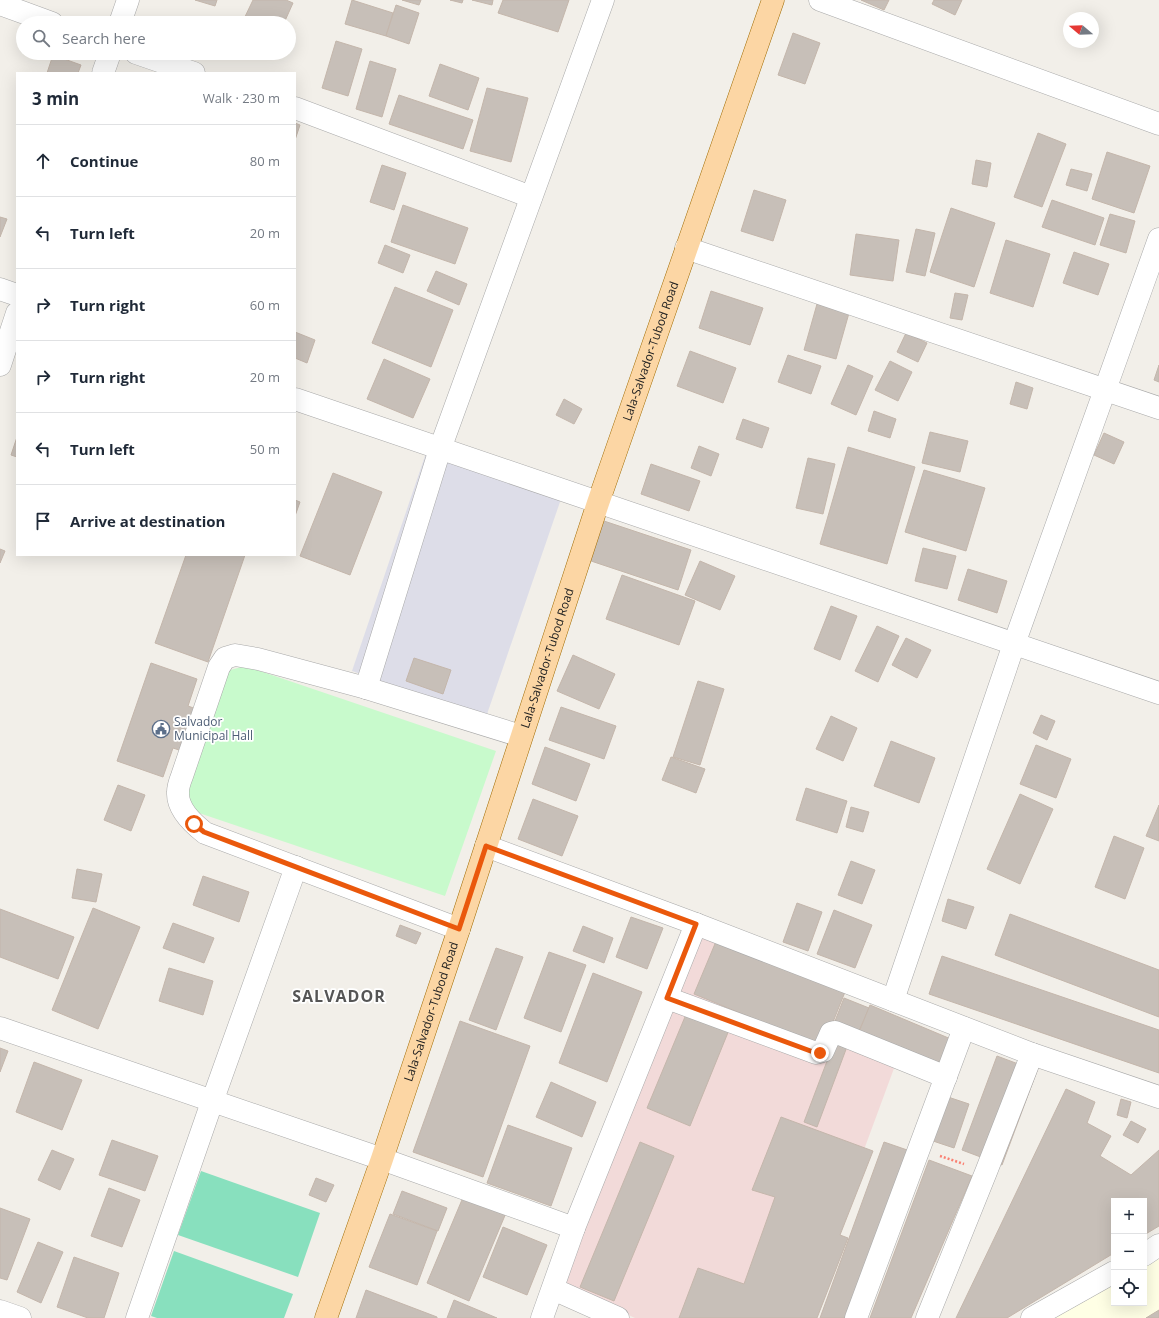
<!DOCTYPE html>
<html lang="en">
<head>
<meta charset="utf-8">
<style>
  :root { --surface:#fff; --page:#f6f6f7; --text:#1f2937; --muted:#747a83; --line:#e0e1e3 }
  body { margin:0; font-family:"Open Sans",sans-serif; background:var(--page); color:var(--text) }
  .controls { position:absolute; right:12px; bottom:12px; display:grid; overflow:hidden; border-radius:0px; box-shadow:0 4px 16px #0002 }
  .controls button { width:36px; height:36px; display:grid; place-items:center; padding:0; border:0; border-bottom:1px solid var(--line); background:var(--surface); color:var(--text); font:20px sans-serif }
  .compass { position:absolute; left:1063px; top:12px; width:36px; height:36px; border-radius:50%; background:var(--surface); box-shadow:0 4px 16px #0002; rotate:289deg }
  .stop { position:absolute; width:12px; height:12px; margin:-9px; border:3px solid #ea580c; border-radius:50%; background:#fff }
  .stop.end { background:#ea580c; border-color:#fff; box-shadow:0 1px 4px #0008 }
  .list { margin:0; padding:0; list-style:none }
  h2 { display:flex; justify-content:space-between; align-items:center; height:52px; margin:0; padding:0 16px; font-size:17px }
  h2 small { font-size:13px; font-weight:400; color:var(--muted) }
  .list li { display:grid; grid-template-columns:26px 1fr auto; gap:12px; align-items:center; box-sizing:border-box; height:72px; padding:0 16px; border-top:1px solid var(--line) }
  .list b { display:block; font-size:15px; white-space:nowrap }
  .list em { font-size:13px; font-style:normal; color:var(--muted) }
  .icon { flex:none; width:22px; height:22px; fill:none; stroke:currentColor; stroke-width:2; stroke-linecap:round; stroke-linejoin:round }
  .map { position:relative; flex:none; width:1159px; height:1318px; overflow:hidden }
  .search { position:absolute; background:var(--surface); box-shadow:0 4px 16px #0002; left:16px; top:16px; width:280px; height:44px; display:flex; align-items:center; gap:10px; box-sizing:border-box; padding:0 14px; border-radius:22px; color:var(--muted); font-size:15px }
  .panel { position:absolute; background:var(--surface); box-shadow:0 4px 16px #0002; left:16px; top:72px; width:280px; height:484px; border-radius:0px }
  .map>svg:first-child { display:block }
  .commercial { fill:#f2dad9 }
  .education { fill:#ffffe5 }
  .park { fill:#c8facc }
  .pitch { fill:#88e0be }
  .plaza { fill:#dddde8 }
  .building { fill:#c7bfb8; stroke:#c4b6ab }
  .lines { fill:none; stroke-linecap:round; stroke-linejoin:round }
  .minor-casing { stroke:#a9a9a9; stroke-width:23 }
  .major-casing { stroke:#a06b00; stroke-width:23 }
  .path { stroke:#fa8072; stroke-width:2.5; stroke-dasharray:2 2; stroke-linecap:butt }
  .minor { stroke:#fff; stroke-width:22 }
  .major { stroke:#fcd6a4; stroke-width:22 }
  .route { stroke:#ea580c; stroke-width:5 }
  .labels { text-anchor:middle; stroke-width:3.5; stroke-linejoin:round; paint-order:stroke }
  .street-label { font-size:12px; fill:#222; stroke:#fff }
  .service-label { font-size:12px; fill:#4e5e75; stroke:#fff; text-anchor:start }
  .district-label { font-size:16px; font-weight:bold; letter-spacing:1px; fill:#555; stroke:#fff }
</style>
</head>
<body>
<div class="map">
<svg width="1159" height="1318" viewBox="0 0 1159 1318">
  <rect width="100%" height="100%" fill="#f2efe9"/>
  <path class="commercial" d="M696,929L833,984L819,1020L900,1052L802,1318H635L556,1282Z"/>
  <path class="education" d="M1159,1249V1318H1041L1114,1276V1303H1144V1258Z"/>
  <path class="park" d="M245,666L496,751L445,896L199,813L182,795L223,672Z"/>
  <g class="pitch">
    <path d="M201,1171L320,1213L298,1277L178,1235Z"/>
    <path d="M174,1251L293,1294L284,1318H157L151,1316Z"/>
  </g>
  <path class="plaza" d="M426,453L561,499L486,717L352,671Z"/>
  <g class="building">
    <path d="M195,0H217L215,6Z"/>
    <path d="M253,0H286L293,3L284,23H242Z"/>
    <path d="M352,0L393,13L386,36L345,24Z"/>
    <path d="M402,0H421L419,5Z"/>
    <path d="M450,0H463L462,3Z"/>
    <path d="M472,0H493L492,5Z"/>
    <path d="M503,0H569L558,32L498,13Z"/>
    <path d="M861,0H889L884,10Z"/>
    <path d="M934,0H962L955,15L932,4Z"/>
    <path d="M396,5L419,13L409,44L386,36Z"/>
    <path d="M793,33L820,43L805,84L778,75Z"/>
    <path d="M336,41L362,49L348,96L322,88Z"/>
    <path d="M53,55L81,65L78,73H47Z"/>
    <path d="M370,61L396,69L382,117L356,109Z"/>
    <path d="M440,64L479,78L468,110L429,96Z"/>
    <path d="M487,88L528,98L511,162L470,151Z"/>
    <path d="M399,95L473,120L463,149L389,124Z"/>
    <path d="M295,123L300,125L295,140Z"/>
    <path d="M1038,133L1066,144L1042,207L1014,197Z"/>
    <path d="M1107,152L1150,166L1134,213L1092,199Z"/>
    <path d="M976,160L991,163L987,187L972,184Z"/>
    <path d="M382,165L406,173L394,210L370,202Z"/>
    <path d="M1071,169L1092,174L1087,191L1066,185Z"/>
    <path d="M754,190L786,200L773,241L741,231Z"/>
    <path d="M1052,200L1104,218L1095,245L1042,227Z"/>
    <path d="M403,205L468,228L455,264L391,242Z"/>
    <path d="M951,208L995,223L974,287L930,272Z"/>
    <path d="M1110,214L1135,221L1126,253L1100,245Z"/>
    <path d="M0,217L7,219L0,237Z"/>
    <path d="M916,229L935,233L925,276L906,272Z"/>
    <path d="M856,234L899,240L893,281L850,275Z"/>
    <path d="M1006,240L1050,254L1033,307L990,293Z"/>
    <path d="M385,245L410,255L403,273L378,263Z"/>
    <path d="M1074,252L1109,264L1098,295L1063,283Z"/>
    <path d="M436,271L467,284L459,305L427,291Z"/>
    <path d="M395,287L453,310L431,367L372,343Z"/>
    <path d="M711,291L763,308L750,345L699,328Z"/>
    <path d="M955,293L968,295L962,320L950,318Z"/>
    <path d="M817,304L849,313L836,359L804,350Z"/>
    <path d="M295,332L315,340L307,363L295,358Z"/>
    <path d="M906,333L927,343L918,362L897,352Z"/>
    <path d="M690,351L736,368L723,403L677,386Z"/>
    <path d="M788,355L821,366L811,394L778,382Z"/>
    <path d="M384,359L430,379L413,418L367,399Z"/>
    <path d="M890,361L912,372L898,401L875,390Z"/>
    <path d="M848,365L873,376L856,415L831,404Z"/>
    <path d="M1159,365V382L1154,380Z"/>
    <path d="M1016,382L1033,388L1027,409L1010,404Z"/>
    <path d="M564,399L582,409L574,424L556,415Z"/>
    <path d="M874,411L896,419L890,438L868,431Z"/>
    <path d="M743,419L769,428L762,448L736,439Z"/>
    <path d="M930,432L968,441L960,472L922,463Z"/>
    <path d="M1104,433L1124,442L1114,464L1094,455Z"/>
    <path d="M17,437V457L11,455Z"/>
    <path d="M699,446L719,454L711,476L691,468Z"/>
    <path d="M848,447L915,467L887,564L820,544Z"/>
    <path d="M808,458L835,464L823,514L796,508Z"/>
    <path d="M651,464L700,481L689,511L641,494Z"/>
    <path d="M924,470L985,488L966,551L905,532Z"/>
    <path d="M333,473L382,492L350,575L300,556Z"/>
    <path d="M295,500L300,502L295,516Z"/>
    <path d="M598,519L691,550L678,590L585,559Z"/>
    <path d="M923,548L956,556L947,589L915,581Z"/>
    <path d="M0,549L5,551L0,563Z"/>
    <path d="M186,555H245L208,662L155,643Z"/>
    <path d="M700,561L735,576L720,610L685,595Z"/>
    <path d="M968,569L1007,581L997,613L958,600Z"/>
    <path d="M622,575L695,601L679,645L606,619Z"/>
    <path d="M831,606L857,616L840,660L814,649Z"/>
    <path d="M877,626L899,636L878,682L855,671Z"/>
    <path d="M906,638L931,650L917,678L892,665Z"/>
    <path d="M573,655L615,674L599,709L557,691Z"/>
    <path d="M414,658L451,670L443,694L406,681Z"/>
    <path d="M151,663L197,679L188,706L199,710L185,752L173,748L163,777L117,761Z"/>
    <path d="M698,681L724,689L700,765L673,757Z"/>
    <path d="M561,707L616,726L604,759L549,740Z"/>
    <path d="M1041,715L1055,721L1047,740L1033,733Z"/>
    <path d="M831,716L857,728L843,761L816,749Z"/>
    <path d="M891,741L935,758L919,803L874,786Z"/>
    <path d="M1036,745L1071,759L1056,798L1020,784Z"/>
    <path d="M545,747L590,764L576,801L532,784Z"/>
    <path d="M671,757L705,769L696,793L662,780Z"/>
    <path d="M118,785L145,795L131,831L104,820Z"/>
    <path d="M806,788L847,801L837,833L796,820Z"/>
    <path d="M1020,794L1053,809L1020,884L987,869Z"/>
    <path d="M533,799L578,816L562,856L518,839Z"/>
    <path d="M1159,805V841L1146,836Z"/>
    <path d="M851,807L869,812L863,832L846,827Z"/>
    <path d="M1114,836L1144,848L1125,899L1095,887Z"/>
    <path d="M851,861L875,870L862,904L838,895Z"/>
    <path d="M77,869L102,874L96,902L72,898Z"/>
    <path d="M203,876L249,892L239,922L193,905Z"/>
    <path d="M948,899L974,907L966,929L942,921Z"/>
    <path d="M797,903L822,912L808,951L783,942Z"/>
    <path d="M93,908L140,927L98,1029L52,1010Z"/>
    <path d="M0,909L74,937L58,979L0,957Z"/>
    <path d="M834,910L872,925L855,968L817,954Z"/>
    <path d="M1010,914L1159,970V1017L995,955Z"/>
    <path d="M631,917L663,928L647,969L616,957Z"/>
    <path d="M173,923L214,938L204,963L163,948Z"/>
    <path d="M400,925L421,933L416,944L396,936Z"/>
    <path d="M583,926L613,938L604,963L573,951Z"/>
    <path d="M717,939L845,992L823,1047L694,994Z"/>
    <path d="M496,948L523,957L496,1030L469,1020Z"/>
    <path d="M549,952L586,965L561,1032L524,1018Z"/>
    <path d="M942,956L1159,1030V1073L929,994Z"/>
    <path d="M169,968L213,981L203,1015L159,1001Z"/>
    <path d="M593,973L642,992L607,1082L559,1063Z"/>
    <path d="M844,998L869,1008L859,1031L835,1021Z"/>
    <path d="M870,1005L958,1042L947,1068L859,1032Z"/>
    <path d="M687,1012L729,1030L690,1126L647,1108Z"/>
    <path d="M460,1021L530,1046L483,1177L413,1152Z"/>
    <path d="M835,1040L848,1044L817,1127L804,1122Z"/>
    <path d="M0,1048L8,1051L0,1072Z"/>
    <path d="M997,1056L1037,1071L1002,1165L962,1150Z"/>
    <path d="M34,1062L82,1080L62,1130L16,1112Z"/>
    <path d="M551,1082L596,1102L582,1137L536,1117Z"/>
    <path d="M1066,1089L1095,1102L1087,1123L1111,1136L1100,1156L1131,1175L1159,1150V1226L1144,1235V1201H1114V1253L1007,1318H956Z"/>
    <path d="M939,1094L969,1104L954,1148L924,1138Z"/>
    <path d="M1121,1099L1131,1102L1127,1118L1117,1115Z"/>
    <path d="M781,1117L873,1151L840,1235L848,1238L817,1318H679L698,1268L744,1284L775,1197L752,1190Z"/>
    <path d="M1131,1121L1146,1129L1138,1143L1123,1135Z"/>
    <path d="M508,1125L572,1148L551,1206L487,1183Z"/>
    <path d="M112,1140L158,1156L145,1191L99,1175Z"/>
    <path d="M640,1142L674,1156L614,1301L580,1287Z"/>
    <path d="M884,1142L913,1152L852,1318H820Z"/>
    <path d="M52,1150L74,1159L60,1190L38,1180Z"/>
    <path d="M929,1160L972,1176L911,1318H870Z"/>
    <path d="M316,1178L334,1185L326,1202L309,1195Z"/>
    <path d="M109,1188L140,1200L122,1247L91,1236Z"/>
    <path d="M402,1191L447,1208L438,1231L393,1214Z"/>
    <path d="M464,1195L506,1213L469,1301L427,1283Z"/>
    <path d="M0,1208L30,1219L7,1280L0,1278Z"/>
    <path d="M390,1214L437,1231L417,1285L369,1267Z"/>
    <path d="M503,1227L547,1245L527,1295L483,1277Z"/>
    <path d="M38,1242L63,1252L41,1303L17,1292Z"/>
    <path d="M74,1257L119,1273L104,1318H88L57,1307Z"/>
    <path d="M366,1290L437,1317V1318H356Z"/>
    <path d="M454,1300L497,1318H447Z"/>
    <path d="M1159,1310V1318H1146Z"/>
  </g>
  <g class="lines">
    <defs>
      <g id="minor">
        <path d="M820,0L1159,124"/>
        <path d="M0,4L52,23"/>
        <path d="M120,23L128,0"/>
        <path d="M136,53L194,73"/>
        <path d="M103,73L110,53"/>
        <path d="M295,108L531,197"/>
        <path d="M686,248L1159,408"/>
        <path d="M0,289L17,295"/>
        <path d="M0,365L17,313"/>
        <path d="M295,399L1159,693"/>
        <path d="M366,688L440,449L603,0"/>
        <path d="M486,846L696,924L1032,1054L1159,1097"/>
        <path d="M459,929L205,833C192,823 177,808 178,792C178,787 180,781 182,776L219,667L225,658L235,655L258,659L366,688L521,736"/>
        <path d="M667,998L816,1053L823,1051L831,1033L835,1032L946,1077"/>
        <path d="M893,1000L1014,644L1159,239"/>
        <path d="M0,1028L382,1159L574,1228"/>
        <path d="M1144,1255L1159,1245"/>
        <path d="M553,1289L618,1318"/>
        <path d="M0,1311L20,1318"/>
        <path d="M137,1318L212,1102L296,867"/>
        <path d="M542,1318L574,1228L696,924"/>
        <path d="M856,1318L964,1028"/>
        <path d="M927,1318L986,1172L1032,1054"/>
        <path d="M1032,1318L1114,1272"/>
      </g>
      <g id="major">
        <path id="s1" d="M326,1318L382,1159L459,929L598,503L773,0"/>
      </g>
    </defs>
    <use href="#minor" class="minor-casing"/>
    <use href="#major" class="major-casing"/>
    <path class="path" d="M940,1156L964,1164"/>
    <use href="#minor" class="minor"/>
    <use href="#major" class="major"/>
  </g>
  <g class="lines">
    <path class="route" d="M194,824L204,832L459,929L486,846L696,924L667,998L816,1053H820"/>
  </g>
  <defs>
    <symbol id="civic-ring" viewBox="-11 -11 22 22"><circle r="9.5" fill="#fff" stroke="#5c6f8a" stroke-width="1.5"/><path d="M-.6-6.5H3V-4.5H.6V-3L4-1V1h2V6H-6V1h2V-1L-.6-3ZM-1.2 2.5V6h2.4V2.5Z" fill="#5c6f8a"/></symbol>
  </defs>
  <g fill-rule="evenodd">
    <use href="#civic-ring" x="151" y="719" width="20" height="20"/>
  </g>
  <g class="labels">
    <g class="street-label">
      <text dy="4" stroke="none"><textPath href="#s1" startOffset="1020">Lala-Salvador-Tubod Road</textPath></text>
      <text dy="4" stroke="none"><textPath href="#s1" startOffset="696">Lala-Salvador-Tubod Road</textPath></text>
      <text dy="4" stroke="none"><textPath href="#s1" startOffset="324">Lala-Salvador-Tubod Road</textPath></text>
    </g>
    <g class="service-label">
      <text x="174" y="726">Salvador<tspan x="174" dy="14">Municipal Hall</tspan></text>
    </g>
    <g class="district-label">
      <text x="339" y="1002">SALVADOR</text>
    </g>
  </g>
</svg>
<div class="controls">
<button>+</button>
<button>−</button>
<button><svg class="icon" aria-label="locate" viewBox="0 0 24 24"><circle cx="12" cy="12" r="6"/><path d="M12 2v4M12 18v4M2 12h4M18 12h4"/></svg></button>
</div>
<svg class="compass" viewBox="-18 -18 36 36"><path d="M0-13l5 13h-10z" fill="#e53935"/><path d="M0 13l5-13h-10z" fill="#747a83"/></svg>
<div class="stop" style="left:194px;top:824px"></div>
<div class="stop end" style="left:820px;top:1053px"></div>
<div class="search"><svg class="icon" aria-label="search" viewBox="0 0 24 24"><circle cx="10" cy="10" r="6"/><path d="M15 15l6 6"/></svg>Search here</div>
<section class="panel">
<h2>3 min<small>Walk · 230 m</small></h2>
<ul class="list">
<li><svg class="icon" aria-label="ahead" viewBox="0 0 24 24"><path d="M12 20V5M6 11l6-6 6 6"/></svg><div><b>Continue</b></div><em>80 m</em></li>
<li><svg class="icon" aria-label="left" viewBox="0 0 24 24"><path d="M17 20v-9H6M10 6l-5 5 5 5"/></svg><div><b>Turn left</b></div><em>20 m</em></li>
<li><svg class="icon" aria-label="right" viewBox="0 0 24 24"><path d="M7 20v-9h11M14 6l5 5-5 5"/></svg><div><b>Turn right</b></div><em>60 m</em></li>
<li><svg class="icon" aria-label="right" viewBox="0 0 24 24"><path d="M7 20v-9h11M14 6l5 5-5 5"/></svg><div><b>Turn right</b></div><em>20 m</em></li>
<li><svg class="icon" aria-label="left" viewBox="0 0 24 24"><path d="M17 20v-9H6M10 6l-5 5 5 5"/></svg><div><b>Turn left</b></div><em>50 m</em></li>
<li><svg class="icon" aria-label="arrive" viewBox="0 0 24 24"><path d="M6 21V4h12l-3 4 3 4H6"/></svg><div><b>Arrive at destination</b></div></li>
</ul>
</section>
</div>
</body>
</html>
